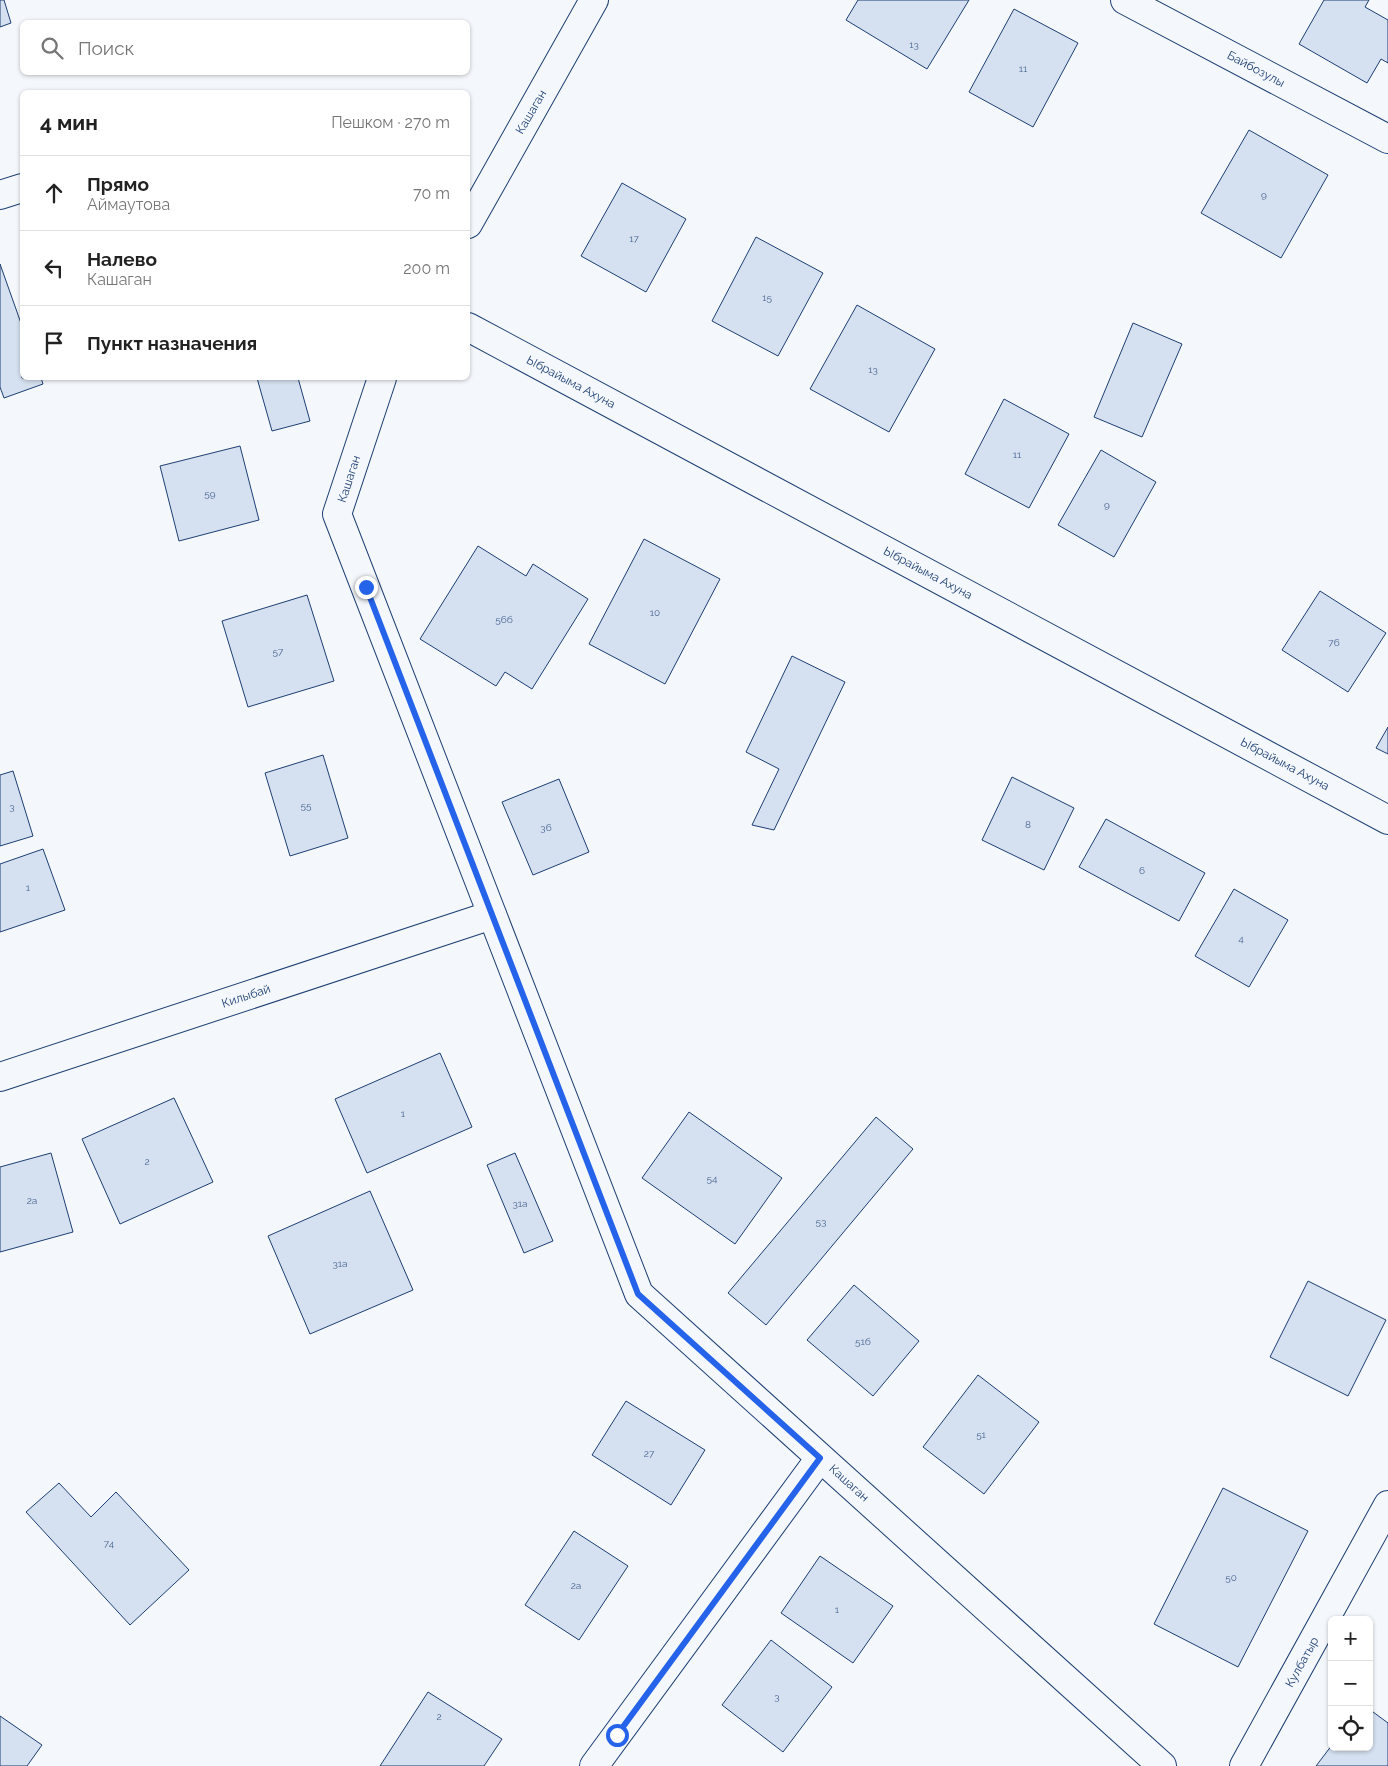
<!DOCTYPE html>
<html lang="ru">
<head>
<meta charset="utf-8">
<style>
  :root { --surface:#fff; --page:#f6f6f6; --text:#222; --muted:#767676; --line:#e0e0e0 }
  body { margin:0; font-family:Raleway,sans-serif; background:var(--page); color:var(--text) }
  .controls { position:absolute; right:15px; bottom:15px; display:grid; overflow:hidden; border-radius:8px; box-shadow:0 1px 4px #0004 }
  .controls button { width:45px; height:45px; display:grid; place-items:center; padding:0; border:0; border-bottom:1px solid var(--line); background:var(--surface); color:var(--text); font:25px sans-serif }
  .stop { position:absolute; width:15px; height:15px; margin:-11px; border:4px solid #2563eb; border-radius:50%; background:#fff }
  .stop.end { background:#2563eb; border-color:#fff; box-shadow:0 1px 5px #0008 }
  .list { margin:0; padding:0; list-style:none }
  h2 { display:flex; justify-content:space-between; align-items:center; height:65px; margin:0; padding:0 20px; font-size:21px }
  h2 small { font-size:16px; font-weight:400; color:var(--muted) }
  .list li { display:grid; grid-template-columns:32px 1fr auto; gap:15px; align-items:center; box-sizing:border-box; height:75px; padding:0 20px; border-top:1px solid var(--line) }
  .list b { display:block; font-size:19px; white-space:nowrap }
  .list p { margin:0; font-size:16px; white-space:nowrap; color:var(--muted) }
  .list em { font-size:16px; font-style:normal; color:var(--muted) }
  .icon { flex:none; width:28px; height:28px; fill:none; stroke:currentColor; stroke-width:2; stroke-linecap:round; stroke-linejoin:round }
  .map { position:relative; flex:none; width:1388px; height:1766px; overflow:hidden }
  .search { position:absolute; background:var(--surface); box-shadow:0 1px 4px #0004; left:20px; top:20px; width:450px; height:55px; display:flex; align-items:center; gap:12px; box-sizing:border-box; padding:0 18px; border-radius:8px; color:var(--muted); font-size:19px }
  .panel { position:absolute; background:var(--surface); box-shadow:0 1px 4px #0004; left:20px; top:90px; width:450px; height:290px; border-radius:8px }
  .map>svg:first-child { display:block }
  .building { fill:#d5e0f0; stroke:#1d3f73 }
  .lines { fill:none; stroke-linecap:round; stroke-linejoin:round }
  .minor-casing { stroke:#1d3f73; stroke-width:30 }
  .tertiary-casing { stroke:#1d3f73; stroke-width:30 }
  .minor { stroke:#f4f7fb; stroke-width:28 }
  .tertiary { stroke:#f4f7fb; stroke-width:28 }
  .route { stroke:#2563eb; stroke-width:6 }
  .labels { text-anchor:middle; stroke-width:4; stroke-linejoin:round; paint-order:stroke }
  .number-label { font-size:10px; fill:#4b6792 }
  .street-label { font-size:12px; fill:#1d3f73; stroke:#f4f7fb }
</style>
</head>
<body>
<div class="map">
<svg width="1388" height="1766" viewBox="0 0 1388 1766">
  <rect width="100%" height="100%" fill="#f4f7fb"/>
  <g class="building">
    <path d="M0,0H4L11,23L0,27Z"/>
    <path d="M858,0H969L927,69L846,20Z"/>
    <path d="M1324,0H1369L1365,7L1388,20V63L1381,59L1367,83L1299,44Z"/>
    <path d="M1014,9L1078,43L1033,127L969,92Z"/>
    <path d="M1249,130L1328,175L1281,258L1201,213Z"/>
    <path d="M622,183L686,219L646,292L581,256Z"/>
    <path d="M756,237L823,273L778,356L712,321Z"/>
    <path d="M0,264L22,326V378H41L43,384L4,398L0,387Z"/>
    <path d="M857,305L935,349L889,432L810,389Z"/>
    <path d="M1133,323L1182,344L1142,437L1094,417Z"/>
    <path d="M257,378H298L310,421L272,431Z"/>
    <path d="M1004,399L1069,434L1029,508L965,474Z"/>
    <path d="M240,446L259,520L179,541L160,466Z"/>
    <path d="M1101,450L1156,482L1114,557L1058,525Z"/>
    <path d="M644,539L720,579L665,684L589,644Z"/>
    <path d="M478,546L526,576L533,564L588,599L532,689L505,672L496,686L420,639Z"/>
    <path d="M1320,591L1386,633L1348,692L1282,650Z"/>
    <path d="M307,595L334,681L248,707L222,621Z"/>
    <path d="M792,656L845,682L774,830L752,825L779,769L746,752Z"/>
    <path d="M1388,727V754L1376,748Z"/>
    <path d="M323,755L348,838L290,856L265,773Z"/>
    <path d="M13,771L33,836L0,846V775Z"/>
    <path d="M1012,777L1074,808L1044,870L982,840Z"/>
    <path d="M559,779L589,852L533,875L502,802Z"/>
    <path d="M1106,819L1205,873L1179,921L1079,867Z"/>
    <path d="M43,849L65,910L0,932V864Z"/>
    <path d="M1234,889L1288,920L1249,987L1195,956Z"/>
    <path d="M440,1053L472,1127L367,1173L335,1099Z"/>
    <path d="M174,1098L213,1182L120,1224L82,1139Z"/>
    <path d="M689,1112L782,1178L735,1244L642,1178Z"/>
    <path d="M876,1117L913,1149L766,1325L728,1293Z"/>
    <path d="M51,1153L73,1232L0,1252V1167Z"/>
    <path d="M515,1153L553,1241L524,1253L487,1165Z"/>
    <path d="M370,1191L413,1290L310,1334L268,1236Z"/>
    <path d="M1308,1281L1386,1320L1348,1396L1270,1357Z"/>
    <path d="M854,1285L919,1341L873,1396L807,1340Z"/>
    <path d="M978,1375L1039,1422L984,1494L923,1447Z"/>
    <path d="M626,1401L705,1450L671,1505L592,1455Z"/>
    <path d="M59,1483L91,1517L116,1492L189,1570L130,1625L26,1512Z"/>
    <path d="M1223,1488L1308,1531L1238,1667L1154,1624Z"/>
    <path d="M574,1531L628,1566L579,1640L525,1605Z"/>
    <path d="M820,1556L893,1606L853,1663L781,1613Z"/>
    <path d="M771,1640L832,1687L783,1752L722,1705Z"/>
    <path d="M428,1692L502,1739L484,1766H380Z"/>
    <path d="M1369,1709L1388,1723V1766H1316L1332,1745V1747H1369Z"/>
    <path d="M0,1716L42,1745L27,1766H0Z"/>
  </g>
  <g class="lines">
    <defs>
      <g id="minor">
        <path d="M1125,0L1388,139"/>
        <path d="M0,195L22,188"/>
        <path d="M468,327L1388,820"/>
        <path d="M594,1766L820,1458"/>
        <path d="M1244,1766L1388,1505"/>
      </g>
      <g id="tertiary">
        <path d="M468,224L594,0"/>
        <path d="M382,378L337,514L639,1294L1162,1766"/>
        <path d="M0,1077L492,915"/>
      </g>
    </defs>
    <use href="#minor" class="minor-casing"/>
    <use href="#tertiary" class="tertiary-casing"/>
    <use href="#minor" class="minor"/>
    <use href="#tertiary" class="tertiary"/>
  </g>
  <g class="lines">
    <path class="route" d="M366,587L638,1294L820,1458L617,1735"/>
  </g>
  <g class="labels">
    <g class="number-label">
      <text x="914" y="48">13</text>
      <text x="1023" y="72">11</text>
      <text x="1264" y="198">9</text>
      <text x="634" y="242">17</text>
      <text x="767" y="301">15</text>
      <text x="873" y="373">13</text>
      <text x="1017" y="458">11</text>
      <text x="210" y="497">59</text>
      <text x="1107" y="508">9</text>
      <text x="655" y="616">10</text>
      <text x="504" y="623">56б</text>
      <text x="1334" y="646">76</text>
      <text x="278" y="655">57</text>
      <text x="306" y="809">55</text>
      <text x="12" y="810">3</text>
      <text x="1028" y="828">8</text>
      <text x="546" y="831">36</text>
      <text x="1142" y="874">6</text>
      <text x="28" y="891">1</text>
      <text x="1241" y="942">4</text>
      <text x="403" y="1117">1</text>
      <text x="147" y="1165">2</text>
      <text x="712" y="1182">54</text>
      <text x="32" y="1204">2а</text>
      <text x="520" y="1207">31а</text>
      <text x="821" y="1225">53</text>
      <text x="340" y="1267">31а</text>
      <text x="863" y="1345">51б</text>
      <text x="981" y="1438">51</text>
      <text x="649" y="1457">27</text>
      <text x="109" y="1547">74</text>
      <text x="1231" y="1581">50</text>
      <text x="576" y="1589">2а</text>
      <text x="837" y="1613">1</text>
      <text x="777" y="1700">3</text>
      <text x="439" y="1720">2</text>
    </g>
    <g class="street-label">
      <text transform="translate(1256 69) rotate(28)" y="4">Байбозулы</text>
      <text transform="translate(531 112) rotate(-60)" y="4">Кашаган</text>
      <text transform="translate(571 382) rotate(28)" y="4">Ыбрайыма Ахуна</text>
      <text transform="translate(349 479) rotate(-72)" y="4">Кашаган</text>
      <text transform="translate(928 573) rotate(28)" y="4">Ыбрайыма Ахуна</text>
      <text transform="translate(1285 764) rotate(28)" y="4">Ыбрайыма Ахуна</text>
      <text transform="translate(246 996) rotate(-18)" y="4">Килыбай</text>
      <text transform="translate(849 1483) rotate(42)" y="4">Кашаган</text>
      <text transform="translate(1302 1662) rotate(-61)" y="4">Кулбатыр</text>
    </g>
  </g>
</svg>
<div class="controls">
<button>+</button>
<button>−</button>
<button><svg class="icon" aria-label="locate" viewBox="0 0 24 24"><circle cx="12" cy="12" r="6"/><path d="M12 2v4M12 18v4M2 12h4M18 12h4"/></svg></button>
</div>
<div class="stop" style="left:617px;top:1735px"></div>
<div class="stop end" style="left:366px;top:587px"></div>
<div class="search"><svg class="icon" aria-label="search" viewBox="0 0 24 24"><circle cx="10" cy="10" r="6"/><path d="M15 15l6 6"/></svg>Поиск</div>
<section class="panel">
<h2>4 мин<small>Пешком · 270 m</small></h2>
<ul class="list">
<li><svg class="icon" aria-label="ahead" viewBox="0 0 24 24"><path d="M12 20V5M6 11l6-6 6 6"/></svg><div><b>Прямо</b><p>Аймаутова</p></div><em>70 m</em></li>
<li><svg class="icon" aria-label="left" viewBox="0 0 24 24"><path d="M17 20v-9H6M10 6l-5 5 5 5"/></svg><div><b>Налево</b><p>Кашаган</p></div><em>200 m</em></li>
<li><svg class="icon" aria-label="arrive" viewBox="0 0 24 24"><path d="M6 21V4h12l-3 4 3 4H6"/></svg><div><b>Пункт назначения</b></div></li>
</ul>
</section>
</div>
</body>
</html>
